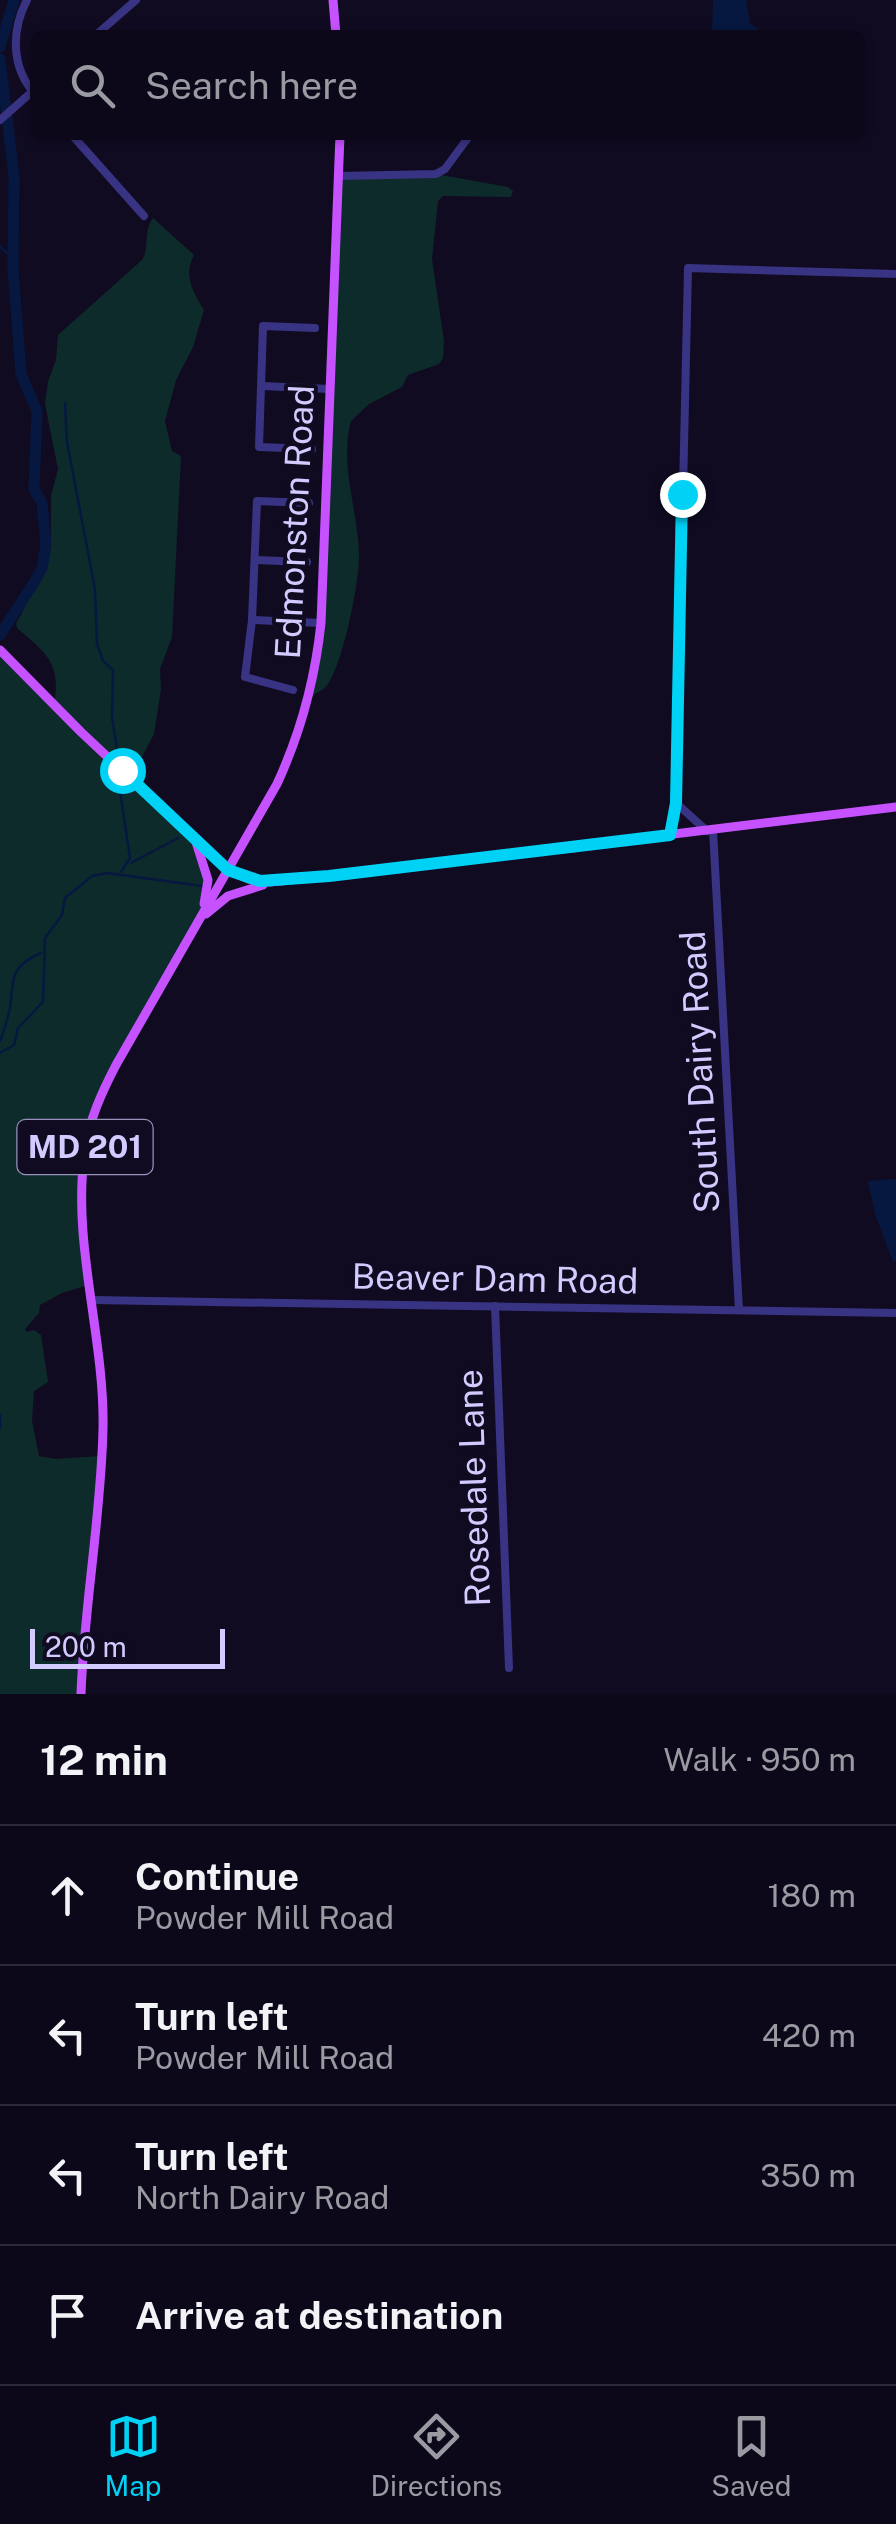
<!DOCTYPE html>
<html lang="en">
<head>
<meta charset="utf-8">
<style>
  :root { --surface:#0c0819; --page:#1a1626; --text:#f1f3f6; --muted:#9a9aa2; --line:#2c2938; --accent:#00d2f6 }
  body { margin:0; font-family:"Public Sans",sans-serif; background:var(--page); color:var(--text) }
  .scale { position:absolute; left:30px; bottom:25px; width:195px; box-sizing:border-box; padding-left:10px; border:5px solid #d3cbff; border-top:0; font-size:28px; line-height:35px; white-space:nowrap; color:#d3cbff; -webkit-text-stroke:8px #100b21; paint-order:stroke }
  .stop { position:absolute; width:30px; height:30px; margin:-22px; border:8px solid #00d2f6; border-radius:50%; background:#fff }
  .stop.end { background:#00d2f6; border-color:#fff; box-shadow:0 2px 10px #0008 }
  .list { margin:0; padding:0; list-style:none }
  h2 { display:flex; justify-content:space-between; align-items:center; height:130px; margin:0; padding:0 40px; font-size:42px }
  h2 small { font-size:32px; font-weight:400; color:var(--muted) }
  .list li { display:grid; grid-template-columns:65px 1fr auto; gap:30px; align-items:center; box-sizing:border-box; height:140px; padding:0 40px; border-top:2px solid var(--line) }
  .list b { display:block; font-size:38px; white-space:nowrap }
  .list p { margin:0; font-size:32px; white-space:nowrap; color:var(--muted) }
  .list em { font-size:32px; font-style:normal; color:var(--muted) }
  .icon { flex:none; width:55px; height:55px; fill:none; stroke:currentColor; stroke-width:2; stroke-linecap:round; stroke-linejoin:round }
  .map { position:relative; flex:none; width:896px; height:1694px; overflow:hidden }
  .search { position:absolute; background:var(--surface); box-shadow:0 2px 8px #0004; left:30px; right:30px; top:30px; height:110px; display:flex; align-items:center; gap:25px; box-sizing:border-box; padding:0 35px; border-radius:15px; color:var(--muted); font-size:38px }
  .sheet { height:690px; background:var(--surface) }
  nav { display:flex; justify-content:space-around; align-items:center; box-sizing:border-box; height:140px; border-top:2px solid var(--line); background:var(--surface); font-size:28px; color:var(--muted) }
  nav a { display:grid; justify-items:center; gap:5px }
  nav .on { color:var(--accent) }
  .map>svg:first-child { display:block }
  .green { fill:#0e2b2b }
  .water { fill:#061840 }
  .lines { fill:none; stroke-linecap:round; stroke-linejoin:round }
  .stream { stroke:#061840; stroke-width:2.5 }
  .river { stroke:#061840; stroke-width:11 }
  .minor { stroke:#393383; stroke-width:8 }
  .major { stroke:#c652ff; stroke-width:9 }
  .route { stroke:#00d2f6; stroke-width:12 }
  .labels { text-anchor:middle; stroke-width:8; stroke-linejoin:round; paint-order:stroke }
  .shield { fill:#100b21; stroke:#9891bc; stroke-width:2.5 }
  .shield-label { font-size:32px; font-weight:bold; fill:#d3cbff }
  .street-label { font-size:35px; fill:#d3cbff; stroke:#100b21 }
</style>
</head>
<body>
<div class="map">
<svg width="896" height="1694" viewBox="0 0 896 1694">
  <rect width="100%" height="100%" fill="#100b21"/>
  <g class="green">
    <path d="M436,174L508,187L513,191L511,197L443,196L438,201L432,259L444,341L443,358L439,364L408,375L402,387L369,404L351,421C339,464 358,511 359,554C360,580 343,663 328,684C323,691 316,693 309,697L316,662L339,176Z"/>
    <path d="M153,218L194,255C183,275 193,292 204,310L193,347L176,380L165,421L172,451L181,456L172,637L160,669L161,689L154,734L131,778L195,839L206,870L201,919L94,1113L82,1202L91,1284L62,1293L40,1305L39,1313L25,1329L26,1332L34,1330L41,1335L48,1382L34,1391L32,1421L39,1456L56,1459L101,1456L81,1694H0V650L54,704C62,663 45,652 17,628L16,624L45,569L51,542V496L58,469L45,404L48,382L56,360L58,335L142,260C150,247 143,231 153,218Z"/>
  </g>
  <g class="water">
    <path d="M713,0H746L750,23L766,35H712Z"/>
    <path d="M896,1179V1261L893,1262L875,1214L868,1181Z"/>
  </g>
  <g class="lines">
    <g class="stream">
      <path d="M0,247L14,259"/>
      <path d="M65,403L67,442L95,589L97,644L103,661L113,670L112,717L118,756"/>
      <path d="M118,777L130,858L121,872"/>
      <path d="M131,863L178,838"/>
      <path d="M0,1041C4,1030 8,1019 10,1008C14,978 9,967 41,953"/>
      <path d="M0,1053L14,1045L18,1028L43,1002L45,938L62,915L65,898L92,876L107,873L202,886"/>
      <path d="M0,1415V1428"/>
    </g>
    <g class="river">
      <path d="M0,47L14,0"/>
      <path d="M0,59L14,176L13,268L21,374L37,411L34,489L42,503L46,545L42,568L35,581L0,635"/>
    </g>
    <g class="minor">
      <path d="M27,0C11,30 11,68 35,94"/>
      <path d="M96,35L136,0"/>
      <path d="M0,120L34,90"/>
      <path d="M72,135L144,216"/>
      <path d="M339,176L436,174L445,169L470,135"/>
      <path d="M262,386L330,389"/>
      <path d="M312,449L259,447L263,326L315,328"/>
      <path d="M255,560L307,562"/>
      <path d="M252,620L321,623"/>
      <path d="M293,690L245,677L252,620L257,501L309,503"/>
      <path d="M676,803L707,831"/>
      <path d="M713,830L739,1310"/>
      <path d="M670,835L676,803L688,268L896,274"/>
      <path d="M93,1300L896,1313"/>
      <path d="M495,1306L509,1668"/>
    </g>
    <g class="major">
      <path d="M333,0L336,35"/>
      <path d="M0,650L81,732L228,870L249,879L270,882L329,876L896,807"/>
      <path d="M196,842L208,880L204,904"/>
      <path d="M206,914L228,896L263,885"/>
      <path d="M81,1694C84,1606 101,1518 103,1429C105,1337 71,1242 85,1150C89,1120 102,1092 116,1065L277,784C301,732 315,680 321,623L340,135"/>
    </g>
  </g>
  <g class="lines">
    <path class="route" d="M122,770L228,870L260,881L329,876L670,835L676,803L682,494"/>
  </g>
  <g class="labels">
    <rect class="shield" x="17.5" y="1120" width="135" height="54" rx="8"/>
    <g class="shield-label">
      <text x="85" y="1158">MD 201</text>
    </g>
    <g class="street-label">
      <text transform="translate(295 522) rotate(-87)" y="12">Edmonston Road</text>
      <text transform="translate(700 1072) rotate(-93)" y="12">South Dairy Road</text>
      <text transform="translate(495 1279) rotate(1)" y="12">Beaver Dam Road</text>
      <text transform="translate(474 1488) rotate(-92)" y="12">Rosedale Lane</text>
    </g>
  </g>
</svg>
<div class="scale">200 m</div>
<div class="stop" style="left:122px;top:770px"></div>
<div class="stop end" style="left:682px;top:494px"></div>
<div class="search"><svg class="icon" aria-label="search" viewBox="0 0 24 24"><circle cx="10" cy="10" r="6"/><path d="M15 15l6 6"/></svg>Search here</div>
</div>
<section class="sheet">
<h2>12 min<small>Walk · 950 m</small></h2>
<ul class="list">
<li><svg class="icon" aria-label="ahead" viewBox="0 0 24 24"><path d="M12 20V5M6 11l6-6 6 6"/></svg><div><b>Continue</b><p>Powder Mill Road</p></div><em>180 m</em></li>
<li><svg class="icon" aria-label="left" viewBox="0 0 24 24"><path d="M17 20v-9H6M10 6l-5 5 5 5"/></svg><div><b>Turn left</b><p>Powder Mill Road</p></div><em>420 m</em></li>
<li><svg class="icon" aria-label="left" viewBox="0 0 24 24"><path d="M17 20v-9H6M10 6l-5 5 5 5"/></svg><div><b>Turn left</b><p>North Dairy Road</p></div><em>350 m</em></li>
<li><svg class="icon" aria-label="arrive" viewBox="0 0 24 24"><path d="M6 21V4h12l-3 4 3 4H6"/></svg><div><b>Arrive at destination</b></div></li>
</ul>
</section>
<nav>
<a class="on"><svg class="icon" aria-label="map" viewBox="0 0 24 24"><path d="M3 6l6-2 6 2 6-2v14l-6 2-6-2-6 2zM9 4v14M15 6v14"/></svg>Map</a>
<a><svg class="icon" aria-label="directions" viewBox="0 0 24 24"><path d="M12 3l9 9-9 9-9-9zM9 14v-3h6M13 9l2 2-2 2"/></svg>Directions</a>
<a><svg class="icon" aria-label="saved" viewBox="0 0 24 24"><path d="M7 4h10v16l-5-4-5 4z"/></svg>Saved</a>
</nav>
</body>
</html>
